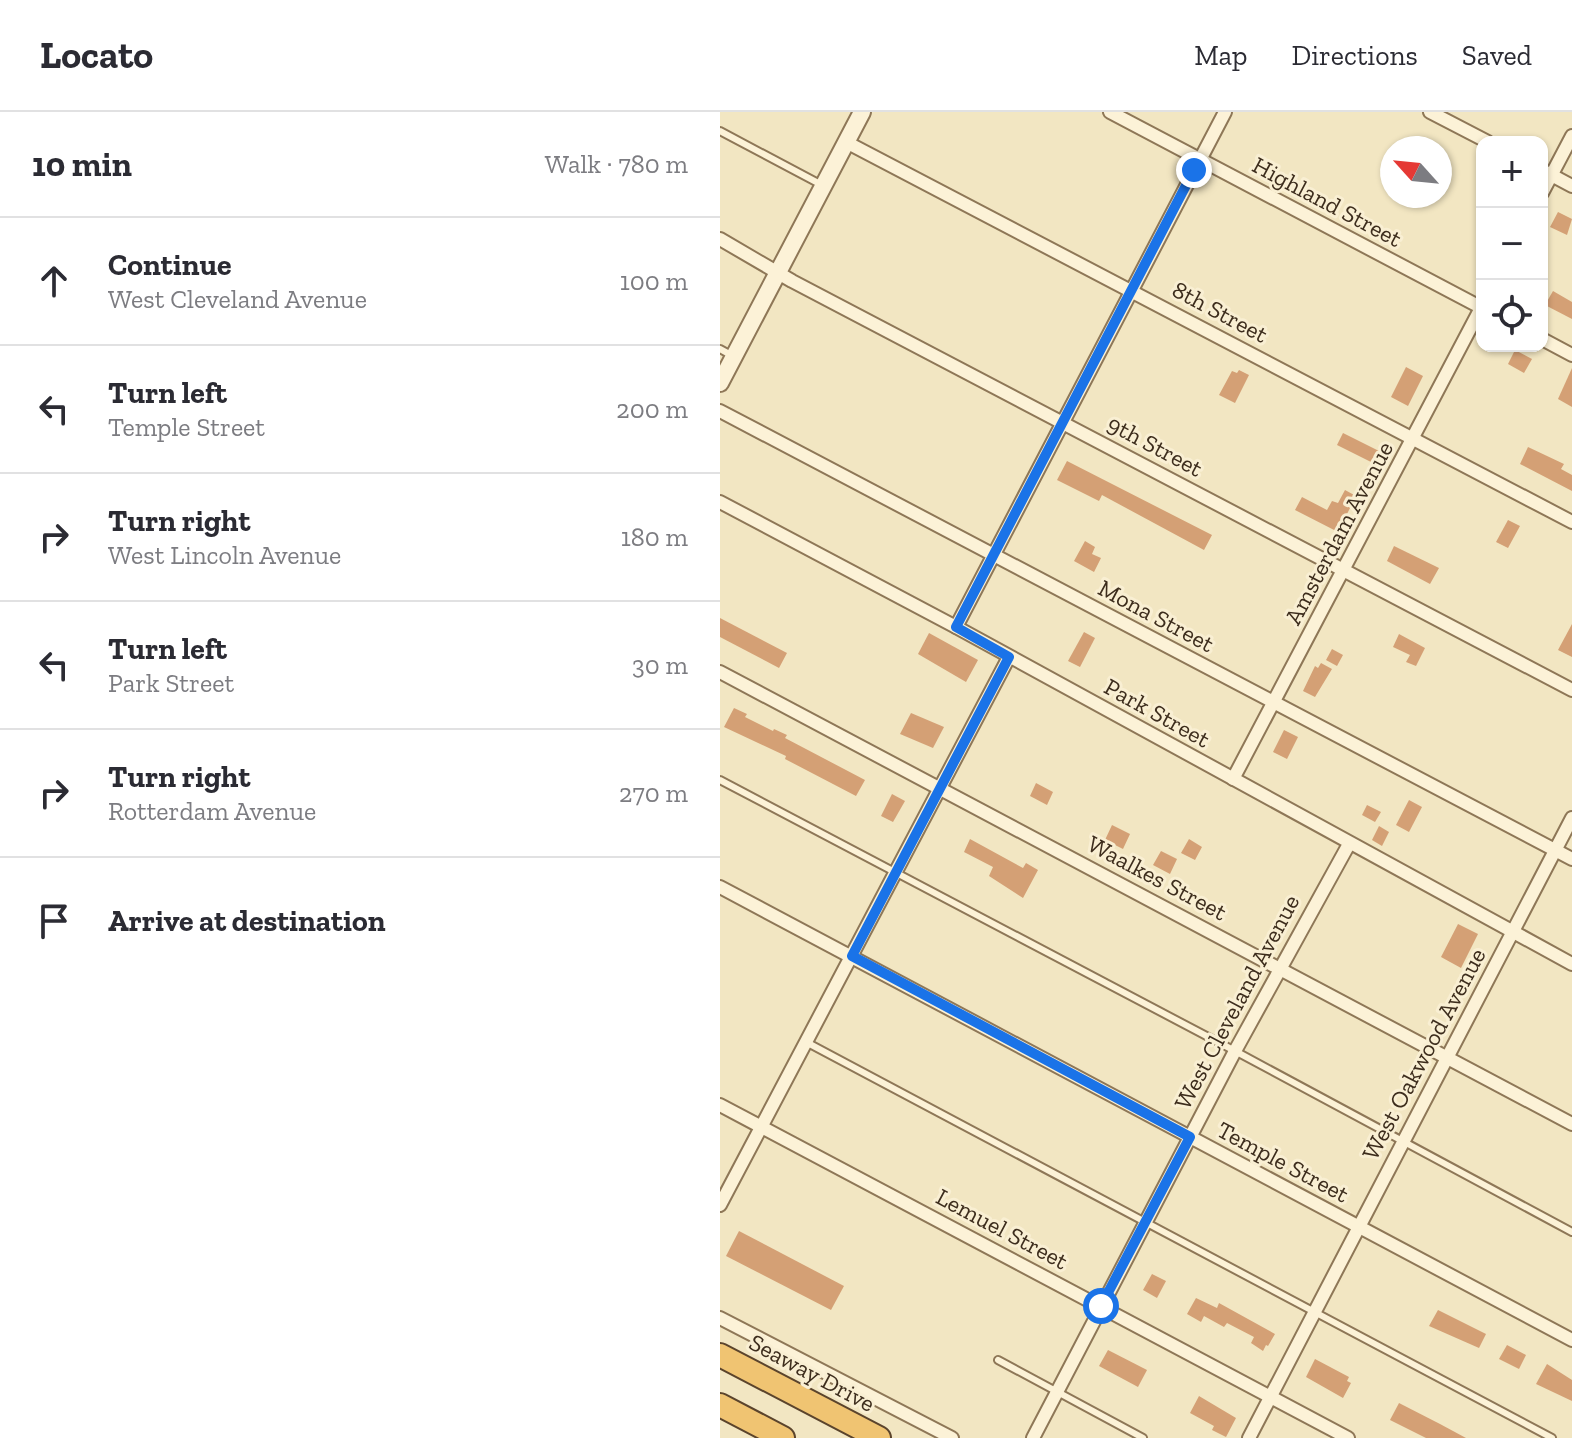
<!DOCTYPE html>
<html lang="en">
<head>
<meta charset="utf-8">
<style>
  :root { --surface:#fff; --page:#f2f2f3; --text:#2b2b33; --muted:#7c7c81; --line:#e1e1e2 }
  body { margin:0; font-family:"Zilla Slab",serif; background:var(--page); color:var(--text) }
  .controls { position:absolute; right:24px; top:24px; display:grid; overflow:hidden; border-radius:16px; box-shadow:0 2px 6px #0004 }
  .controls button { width:72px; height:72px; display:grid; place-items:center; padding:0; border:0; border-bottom:2px solid var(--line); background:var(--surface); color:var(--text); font:40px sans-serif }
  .compass { position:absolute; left:660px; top:24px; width:72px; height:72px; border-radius:50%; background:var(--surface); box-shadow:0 2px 6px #0004; rotate:297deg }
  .stop { position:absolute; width:24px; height:24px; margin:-18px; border:6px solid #1a73e8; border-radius:50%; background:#fff }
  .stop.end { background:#1a73e8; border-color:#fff; box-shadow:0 2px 8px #0008 }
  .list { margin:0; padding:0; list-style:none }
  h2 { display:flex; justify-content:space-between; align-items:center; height:104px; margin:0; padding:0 32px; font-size:34px }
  h2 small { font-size:26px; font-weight:400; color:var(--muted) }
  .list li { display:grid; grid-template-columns:52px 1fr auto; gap:24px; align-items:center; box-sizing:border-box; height:128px; padding:0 32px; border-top:2px solid var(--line) }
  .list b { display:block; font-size:30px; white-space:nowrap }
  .list p { margin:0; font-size:26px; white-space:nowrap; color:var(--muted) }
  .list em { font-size:26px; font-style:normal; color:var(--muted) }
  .icon { flex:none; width:44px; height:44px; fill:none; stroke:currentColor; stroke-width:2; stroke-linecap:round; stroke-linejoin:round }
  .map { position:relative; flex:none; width:852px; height:1326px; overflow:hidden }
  header { display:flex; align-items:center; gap:48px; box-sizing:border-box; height:112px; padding:0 40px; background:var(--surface); border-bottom:2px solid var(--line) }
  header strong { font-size:38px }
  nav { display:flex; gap:44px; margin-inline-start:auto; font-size:28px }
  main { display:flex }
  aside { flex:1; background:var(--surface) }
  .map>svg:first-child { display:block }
  .building { fill:#d4a075 }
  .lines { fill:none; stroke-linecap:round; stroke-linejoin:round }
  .service-casing { stroke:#8e7757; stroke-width:10 }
  .minor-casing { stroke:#8e7757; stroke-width:16 }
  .tertiary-casing { stroke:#8e7757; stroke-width:20 }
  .trunk-casing { stroke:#5b442c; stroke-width:26 }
  .service { stroke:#fcf2d7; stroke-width:6 }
  .minor { stroke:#fcf2d7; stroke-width:12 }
  .tertiary { stroke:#fcf2d7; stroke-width:16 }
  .trunk { stroke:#f0c472; stroke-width:22 }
  .route { stroke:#1a73e8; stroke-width:10 }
  .labels { text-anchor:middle; stroke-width:6; stroke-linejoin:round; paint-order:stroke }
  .street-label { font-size:24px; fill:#3d2d1d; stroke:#f9efd3 }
</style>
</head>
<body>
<header>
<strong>Locato</strong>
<nav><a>Map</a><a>Directions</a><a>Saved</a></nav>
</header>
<main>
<aside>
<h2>10 min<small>Walk · 780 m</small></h2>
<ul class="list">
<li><svg class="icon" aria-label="ahead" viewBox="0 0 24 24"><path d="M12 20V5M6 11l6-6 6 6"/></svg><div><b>Continue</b><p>West Cleveland Avenue</p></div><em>100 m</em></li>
<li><svg class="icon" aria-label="left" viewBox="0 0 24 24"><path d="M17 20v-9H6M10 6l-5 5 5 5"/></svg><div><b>Turn left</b><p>Temple Street</p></div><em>200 m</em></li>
<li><svg class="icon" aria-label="right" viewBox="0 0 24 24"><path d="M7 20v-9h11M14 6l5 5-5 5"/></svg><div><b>Turn right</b><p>West Lincoln Avenue</p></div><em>180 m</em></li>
<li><svg class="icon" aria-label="left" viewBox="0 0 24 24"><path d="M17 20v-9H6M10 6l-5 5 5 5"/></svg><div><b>Turn left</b><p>Park Street</p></div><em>30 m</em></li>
<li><svg class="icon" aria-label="right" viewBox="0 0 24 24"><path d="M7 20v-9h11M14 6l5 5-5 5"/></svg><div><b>Turn right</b><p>Rotterdam Avenue</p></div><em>270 m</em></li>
<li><svg class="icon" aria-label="arrive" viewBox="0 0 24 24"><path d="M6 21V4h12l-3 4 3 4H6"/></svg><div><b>Arrive at destination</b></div></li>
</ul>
</aside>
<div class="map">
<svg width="852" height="1326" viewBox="0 0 852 1326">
  <rect width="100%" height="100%" fill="#f2e6c2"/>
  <g class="building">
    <path d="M838,100L852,107L847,123L830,115Z"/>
    <path d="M833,179L852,190V207L825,193Z"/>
    <path d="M795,238L812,247L804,261L788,252Z"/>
    <path d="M686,255L703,264L688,294L671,285Z"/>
    <path d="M852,256V295L838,287Z"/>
    <path d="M519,258L529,263L515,291L499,283L512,259L517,261Z"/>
    <path d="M623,321L663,341L657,353L617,333Z"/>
    <path d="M808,335L844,352L841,357L852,363V379L800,352Z"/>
    <path d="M347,349L492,423L484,438L382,383L379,389L337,368Z"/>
    <path d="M625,378L636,384L618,420L575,398L582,385L607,398L612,389L618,391Z"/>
    <path d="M788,408L800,414L788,436L776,430Z"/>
    <path d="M365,429L375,435L372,442L381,446L374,460L354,449Z"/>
    <path d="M674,434L719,456L710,472L667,449Z"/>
    <path d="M0,506L67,541L59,556L0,525Z"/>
    <path d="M852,512V545L838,538Z"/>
    <path d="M364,520L375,526L360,555L348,549Z"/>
    <path d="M209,521L258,548L246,570L198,542Z"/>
    <path d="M679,522L705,536L696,554L686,550L690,543L673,535Z"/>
    <path d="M612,537L623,543L617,554L606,548Z"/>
    <path d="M601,551L612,557L595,585L583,579L595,554L598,556Z"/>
    <path d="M14,596L27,602L25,605L53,619L54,617L67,623L65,626L145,668L136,684L65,647L66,644L4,615Z"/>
    <path d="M191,601L224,615L213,636L180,622Z"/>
    <path d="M564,618L578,625L567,647L553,640Z"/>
    <path d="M316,671L333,680L327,693L310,684Z"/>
    <path d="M172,682L185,689L173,710L161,704Z"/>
    <path d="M689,688L702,695L689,720L676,713Z"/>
    <path d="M647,693L661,700L655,710L642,703Z"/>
    <path d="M392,713L410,722L403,737L385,728Z"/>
    <path d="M659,714L669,720L662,734L652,728Z"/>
    <path d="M250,727L303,756L306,751L318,758L303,786L269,764L273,755L244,740Z"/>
    <path d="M469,727L482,735L475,748L461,741Z"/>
    <path d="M441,739L457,747L450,762L433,753Z"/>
    <path d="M738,812L758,822L741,856L721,845Z"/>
    <path d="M19,1119L124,1174L111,1198L6,1144Z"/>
    <path d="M432,1162L446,1169L437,1186L423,1178Z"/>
    <path d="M476,1186L497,1196L499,1191L555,1222L548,1234L546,1233L543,1239L531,1231L534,1225L507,1211L504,1215L484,1204L481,1210L467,1202Z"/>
    <path d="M718,1198L766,1222L759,1236L709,1214Z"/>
    <path d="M787,1233L806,1243L799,1257L779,1247Z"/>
    <path d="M388,1238L427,1258L418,1275L379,1254Z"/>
    <path d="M595,1247L629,1265L627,1269L631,1271L623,1286L586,1265Z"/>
    <path d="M827,1252L852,1268V1289L816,1272Z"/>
    <path d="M479,1284L516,1306L506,1325L492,1318L494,1314L470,1301Z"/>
    <path d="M679,1291L720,1312L746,1326H706L670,1308Z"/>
  </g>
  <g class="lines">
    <defs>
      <g id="service">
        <path d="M0,19L100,72"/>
        <path d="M0,237L11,243"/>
        <path d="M0,668L515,939L852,1120"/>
        <path d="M86,930L832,1326"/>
        <path d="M278,1248L423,1326"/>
      </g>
      <g id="minor">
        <path d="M390,0L762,196"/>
        <path d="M710,0L768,30"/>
        <path d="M126,30L852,410"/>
        <path d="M822,58L852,74"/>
        <path d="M822,81L852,24"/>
        <path d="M0,127L72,169L852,578"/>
        <path d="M822,227L852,243"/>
        <path d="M0,299L852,747"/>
        <path d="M0,390L236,515L852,852"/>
        <path d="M236,515L505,0"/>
        <path d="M0,560L852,1012"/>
        <path d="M513,667L762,194"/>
        <path d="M0,775L852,1228"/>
        <path d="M0,993L628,1326"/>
        <path d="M0,1093L289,545"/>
        <path d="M0,1206L232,1326"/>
        <path d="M313,1326L515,939L629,732"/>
        <path d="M529,1326L852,706"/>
      </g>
      <path id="tertiary" d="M0,271L142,0"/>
      <g id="trunk">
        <path d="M0,1243L159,1326"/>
        <path d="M0,1293L63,1326"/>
      </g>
    </defs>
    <use href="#service" class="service-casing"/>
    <use href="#minor" class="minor-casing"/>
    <use href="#tertiary" class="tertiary-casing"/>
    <use href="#trunk" class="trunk-casing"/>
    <use href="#service" class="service"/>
    <use href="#minor" class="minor"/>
    <use href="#tertiary" class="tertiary"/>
    <use href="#trunk" class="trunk"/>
  </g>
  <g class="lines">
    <path class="route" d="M381,1194L470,1025L132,844L289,545L236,515L474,58"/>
  </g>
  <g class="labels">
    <g class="street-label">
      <text transform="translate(607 90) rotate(28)" y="8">Highland Street</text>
      <text transform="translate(500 200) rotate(28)" y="8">8th Street</text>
      <text transform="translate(435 334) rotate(28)" y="8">9th Street</text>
      <text transform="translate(619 421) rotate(-62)" y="8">Amsterdam Avenue</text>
      <text transform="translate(436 504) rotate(28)" y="8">Mona Street</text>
      <text transform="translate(437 601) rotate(29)" y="8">Park Street</text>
      <text transform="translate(437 766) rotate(28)" y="8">Waalkes Street</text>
      <text transform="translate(517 890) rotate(-62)" y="8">West Cleveland Avenue</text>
      <text transform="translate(704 942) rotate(-62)" y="8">West Oakwood Avenue</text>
      <text transform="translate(563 1050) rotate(28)" y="8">Temple Street</text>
      <text transform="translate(282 1117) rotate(28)" y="8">Lemuel Street</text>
      <text transform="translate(92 1261) rotate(28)" y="8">Seaway Drive</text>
    </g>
  </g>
</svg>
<div class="controls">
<button>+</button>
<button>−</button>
<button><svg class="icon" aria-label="locate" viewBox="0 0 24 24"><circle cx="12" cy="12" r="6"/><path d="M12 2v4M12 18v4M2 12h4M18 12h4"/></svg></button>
</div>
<svg class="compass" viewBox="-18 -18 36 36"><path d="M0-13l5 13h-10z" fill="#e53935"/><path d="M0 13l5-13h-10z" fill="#7c7c81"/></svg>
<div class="stop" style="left:381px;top:1194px"></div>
<div class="stop end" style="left:474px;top:58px"></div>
</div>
</main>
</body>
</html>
